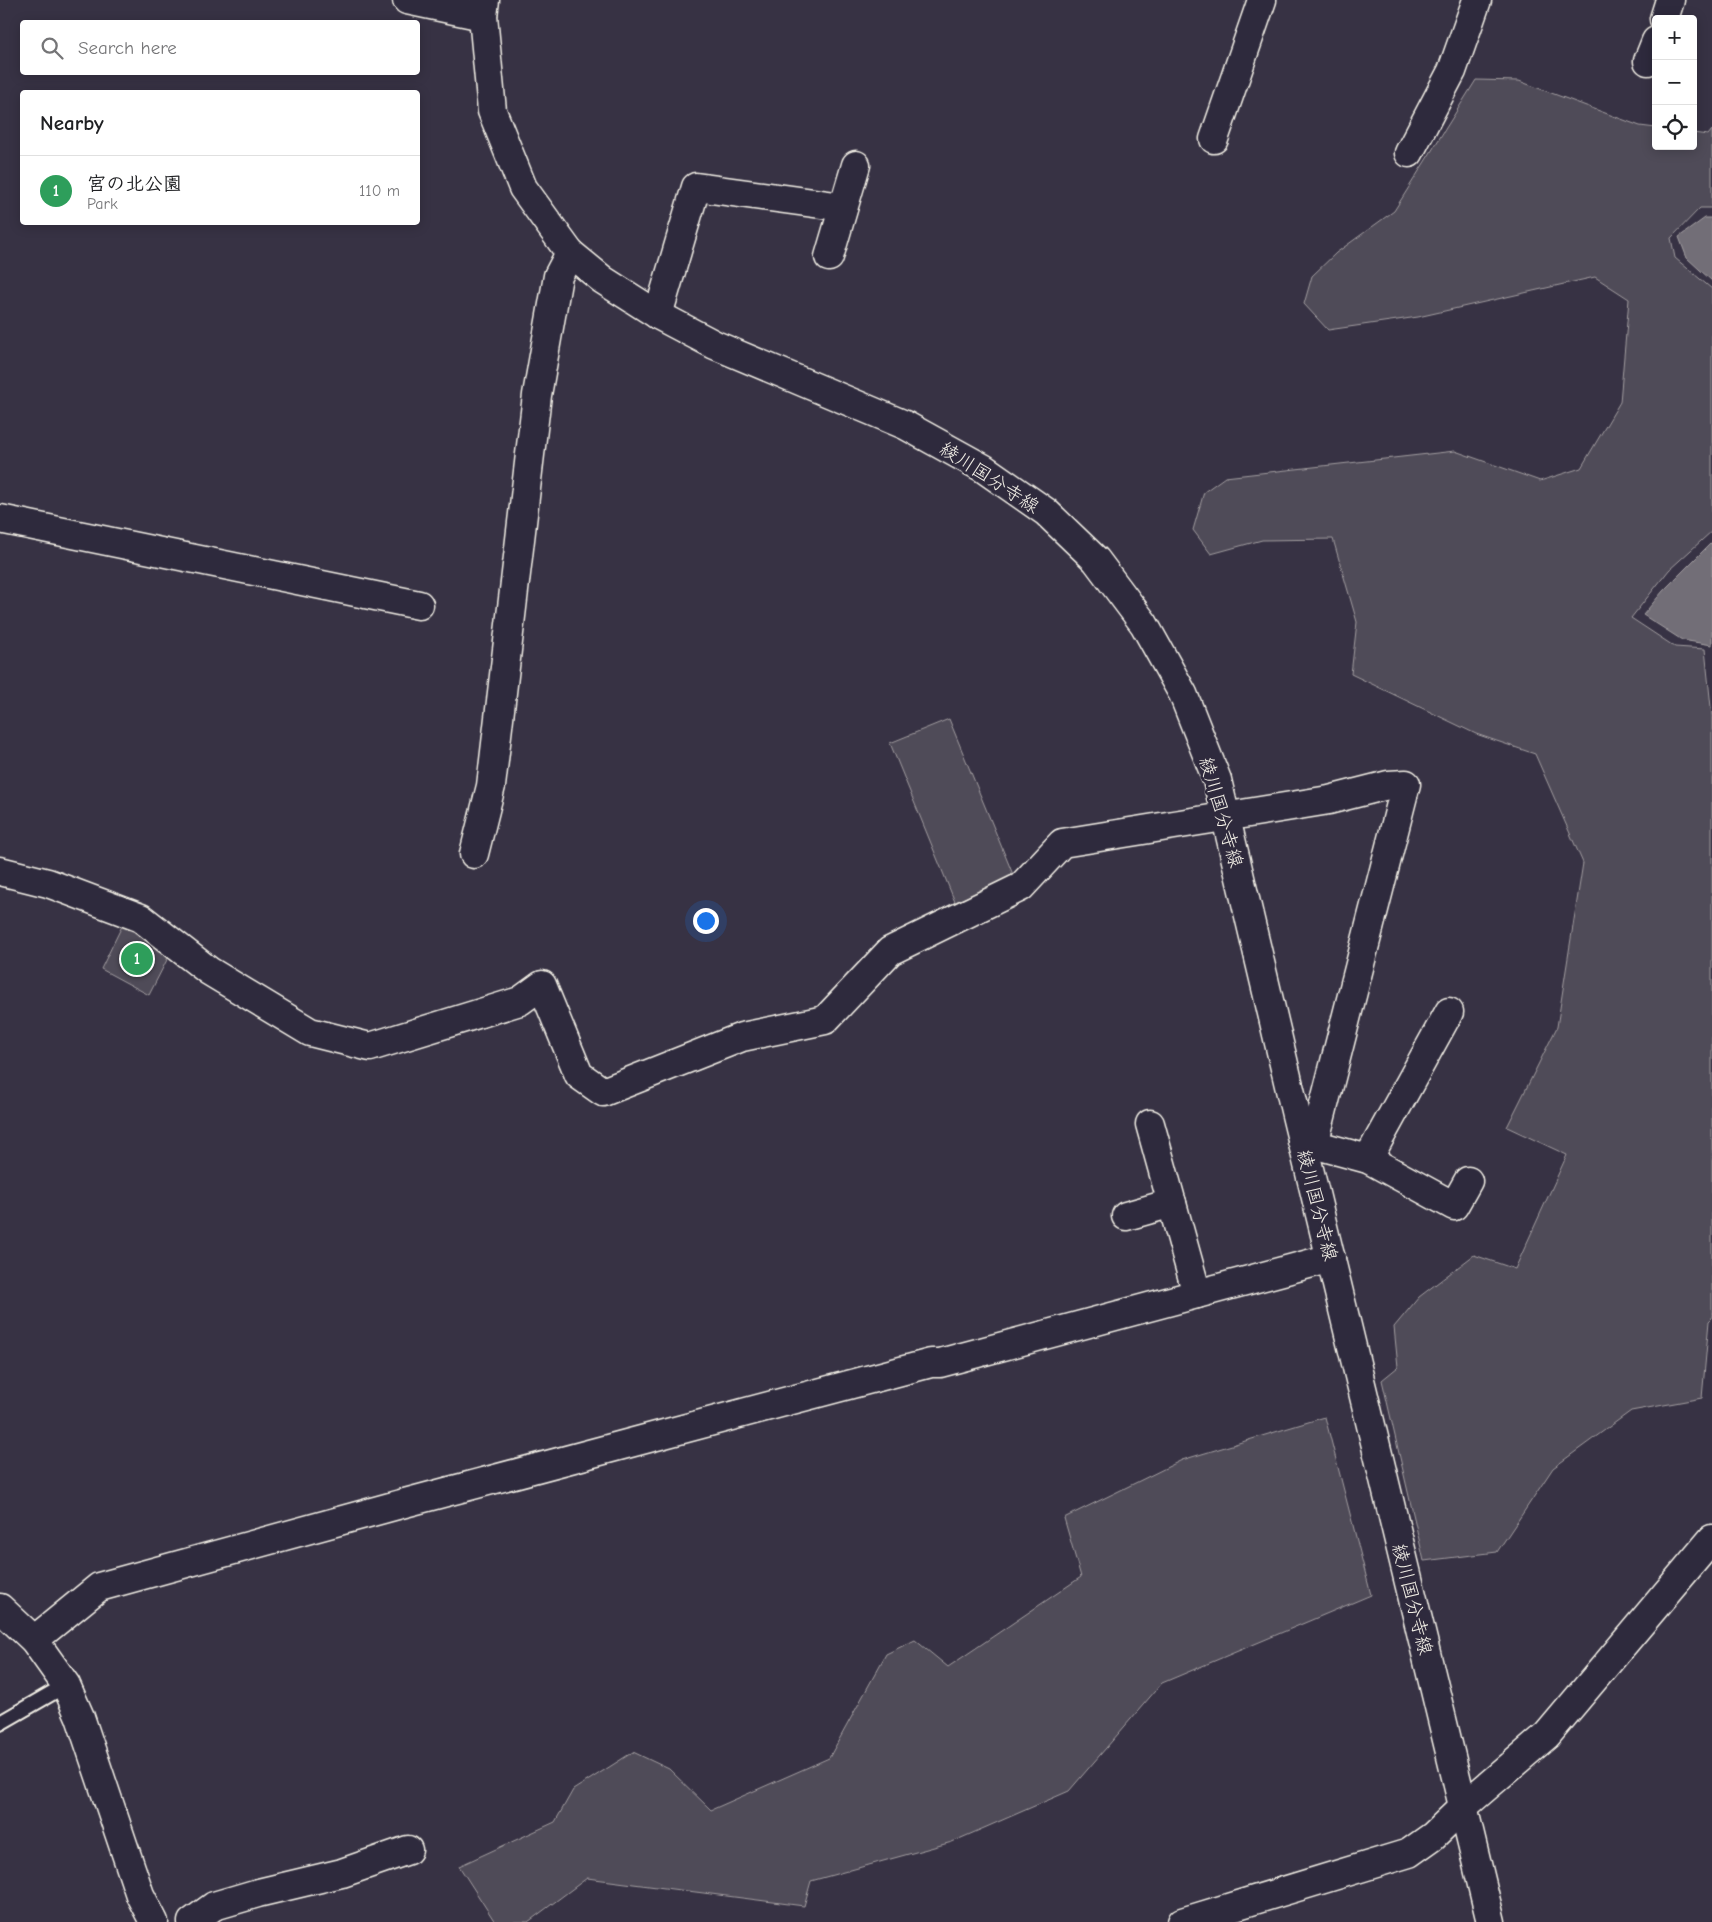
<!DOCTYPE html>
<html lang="en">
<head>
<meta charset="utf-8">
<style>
  :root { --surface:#fff; --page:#f6f6f6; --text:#202124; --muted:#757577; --line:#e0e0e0; --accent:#0f766e }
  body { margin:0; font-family:"Comic Neue","Klee One",sans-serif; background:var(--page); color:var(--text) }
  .controls { position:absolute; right:15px; top:15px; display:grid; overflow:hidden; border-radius:5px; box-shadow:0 2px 12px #0003 }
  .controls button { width:45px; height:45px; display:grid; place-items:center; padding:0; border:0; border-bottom:1px solid var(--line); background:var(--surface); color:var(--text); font:25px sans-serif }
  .you { position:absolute; left:705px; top:920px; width:18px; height:18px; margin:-12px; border:4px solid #fff; border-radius:50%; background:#1a73e8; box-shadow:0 0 0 8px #1a73e833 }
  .badge { display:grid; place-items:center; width:32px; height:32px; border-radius:50%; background:var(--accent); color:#fff; font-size:16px; font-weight:700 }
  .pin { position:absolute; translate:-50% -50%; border:2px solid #fff; box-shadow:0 1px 5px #0006 }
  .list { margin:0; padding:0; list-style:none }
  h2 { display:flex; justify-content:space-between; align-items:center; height:65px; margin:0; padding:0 20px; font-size:21px }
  h2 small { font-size:16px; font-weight:400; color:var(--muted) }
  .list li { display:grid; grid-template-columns:32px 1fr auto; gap:15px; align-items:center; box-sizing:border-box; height:70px; padding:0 20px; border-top:1px solid var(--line) }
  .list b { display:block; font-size:19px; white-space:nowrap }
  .list p { margin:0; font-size:16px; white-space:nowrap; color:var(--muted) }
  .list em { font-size:16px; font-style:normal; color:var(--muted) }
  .icon { flex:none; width:28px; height:28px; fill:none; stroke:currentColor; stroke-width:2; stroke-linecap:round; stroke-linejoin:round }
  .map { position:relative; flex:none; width:1712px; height:1922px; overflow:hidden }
  .search { position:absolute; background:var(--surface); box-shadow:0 2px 12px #0003; left:20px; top:20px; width:400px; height:55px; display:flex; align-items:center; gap:12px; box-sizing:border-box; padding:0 18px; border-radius:5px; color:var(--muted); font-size:19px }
  .panel { position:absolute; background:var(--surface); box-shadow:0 2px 12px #0003; left:20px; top:90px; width:400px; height:135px; border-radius:5px }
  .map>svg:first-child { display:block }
  .green { fill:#504b59; stroke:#a29ea0 }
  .water { fill:#726e77; stroke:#a6a2a4 }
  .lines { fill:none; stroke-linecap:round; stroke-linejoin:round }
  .service-casing { stroke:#f4f1e8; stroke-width:18 }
  .minor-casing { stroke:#f4f1e8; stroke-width:31 }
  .secondary-casing { stroke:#f4f1e8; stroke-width:31 }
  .service { stroke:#2f2a3d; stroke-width:14 }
  .minor { stroke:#2f2a3d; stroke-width:28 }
  .secondary { stroke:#2f2a3d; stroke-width:28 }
  .labels { text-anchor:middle; stroke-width:5; stroke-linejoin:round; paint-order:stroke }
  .street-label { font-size:19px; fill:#f4f1e8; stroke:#2f2a3d }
</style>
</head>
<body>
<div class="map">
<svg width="1712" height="1922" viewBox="0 0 1712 1922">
  <rect width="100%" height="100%" fill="#373244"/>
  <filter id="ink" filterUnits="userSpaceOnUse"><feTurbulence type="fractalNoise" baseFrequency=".02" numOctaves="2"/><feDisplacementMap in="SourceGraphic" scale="10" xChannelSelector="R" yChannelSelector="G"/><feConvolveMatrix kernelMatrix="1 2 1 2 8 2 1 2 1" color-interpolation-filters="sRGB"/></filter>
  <g filter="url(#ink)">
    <g class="green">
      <path d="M1476,80L1519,81L1640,126L1656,128V146H1693V133L1708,135L1712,130V208H1700L1671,238L1675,258L1712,289V531L1669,570L1631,618L1675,647L1705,649L1712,717V1318L1709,1321L1702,1398L1631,1411L1553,1468L1497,1552L1424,1561L1382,1380L1398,1367L1394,1327L1419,1297L1474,1255L1515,1269L1567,1155L1507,1127L1557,1027L1583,863L1535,754L1476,734L1351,674L1357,622L1333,539L1262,540L1211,554L1193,530L1204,492L1225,477L1455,451L1540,481L1581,468L1620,402L1629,299L1595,277L1418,317L1328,330L1304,304L1312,276L1336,253L1394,211Z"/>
      <path d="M949,719L1014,877L955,902L890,743Z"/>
      <path d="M123,924L172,950L149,995L101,969Z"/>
      <path d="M1325,1417L1371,1595L1162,1683L1069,1791L952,1842L811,1881L804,1906L587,1878L528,1922H495L459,1866L555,1822L573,1790L633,1752L669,1769L711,1810L829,1758L886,1654L915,1640L948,1667L1081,1577L1064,1518L1182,1460Z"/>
    </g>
    <g class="water">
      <path d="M1705,218H1712V281L1687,258L1679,237Z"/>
      <path d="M1712,542V645L1682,640L1643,615L1663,591Z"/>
    </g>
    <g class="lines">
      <defs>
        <path id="service" d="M0,1723L66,1685"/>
        <g id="minor">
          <path d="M407,0L483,16"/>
          <path d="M1664,19L1670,0"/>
          <path d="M1648,61L1656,41"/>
          <path d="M1214,139L1262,0"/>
          <path d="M1409,153L1452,71L1477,0"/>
          <path d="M829,257L856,165"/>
          <path d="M658,315L696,187L843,207"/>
          <path d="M0,519L419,605"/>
          <path d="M474,854L491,786L537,395L558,276L570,253"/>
          <path d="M0,871L48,883L141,918L209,971L310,1032L370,1047L520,1001L542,985L579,1075L603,1092L742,1037L825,1020L890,951L1021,887L1062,843L1329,800L1388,785L1406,784L1314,1144"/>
          <path d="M1150,1124L1197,1294"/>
          <path d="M1302,1141L1368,1159L1454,1206L1468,1181"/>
          <path d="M1368,1159L1449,1012"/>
          <path d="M1126,1216L1172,1203"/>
          <path d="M0,1608L34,1640L66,1685L80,1717L140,1895L154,1922"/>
          <path d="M34,1640L99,1587L401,1504L931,1363H940L1331,1258"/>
          <path d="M192,1922L214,1906L258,1893L342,1873L408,1850"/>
          <path d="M1182,1922L1409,1853L1433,1836L1463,1807L1547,1735L1712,1539"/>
        </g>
        <path id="secondary" d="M485,0L483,16L492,111L523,188L570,253L603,280L658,315L715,345L905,425L983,468L1046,512L1096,560L1144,624L1183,694L1217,780L1296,1115L1491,1922"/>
      </defs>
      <use href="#service" class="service-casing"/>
      <use href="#minor" class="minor-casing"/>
      <use href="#secondary" class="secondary-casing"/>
      <use href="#service" class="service"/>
      <use href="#minor" class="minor"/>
      <use href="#secondary" class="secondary"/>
    </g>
  </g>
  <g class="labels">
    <g class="street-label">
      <text transform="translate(990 477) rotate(33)" y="7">綾川国分寺線</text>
      <text transform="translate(1222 812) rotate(74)" y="7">綾川国分寺線</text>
      <text transform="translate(1318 1205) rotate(76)" y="7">綾川国分寺線</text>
      <text transform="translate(1413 1599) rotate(76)" y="7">綾川国分寺線</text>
    </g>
  </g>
</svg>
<div class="controls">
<button>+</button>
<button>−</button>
<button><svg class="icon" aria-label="locate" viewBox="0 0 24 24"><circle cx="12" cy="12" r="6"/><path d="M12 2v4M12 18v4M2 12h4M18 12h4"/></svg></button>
</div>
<div class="you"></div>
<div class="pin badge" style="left:137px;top:959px;background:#2e9e5b">1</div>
<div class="search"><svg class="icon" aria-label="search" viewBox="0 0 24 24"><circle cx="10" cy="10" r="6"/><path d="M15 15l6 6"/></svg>Search here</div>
<section class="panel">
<h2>Nearby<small></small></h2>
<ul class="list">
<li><span class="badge" style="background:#2e9e5b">1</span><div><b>宮の北公園</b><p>Park</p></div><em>110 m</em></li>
</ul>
</section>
</div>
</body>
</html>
